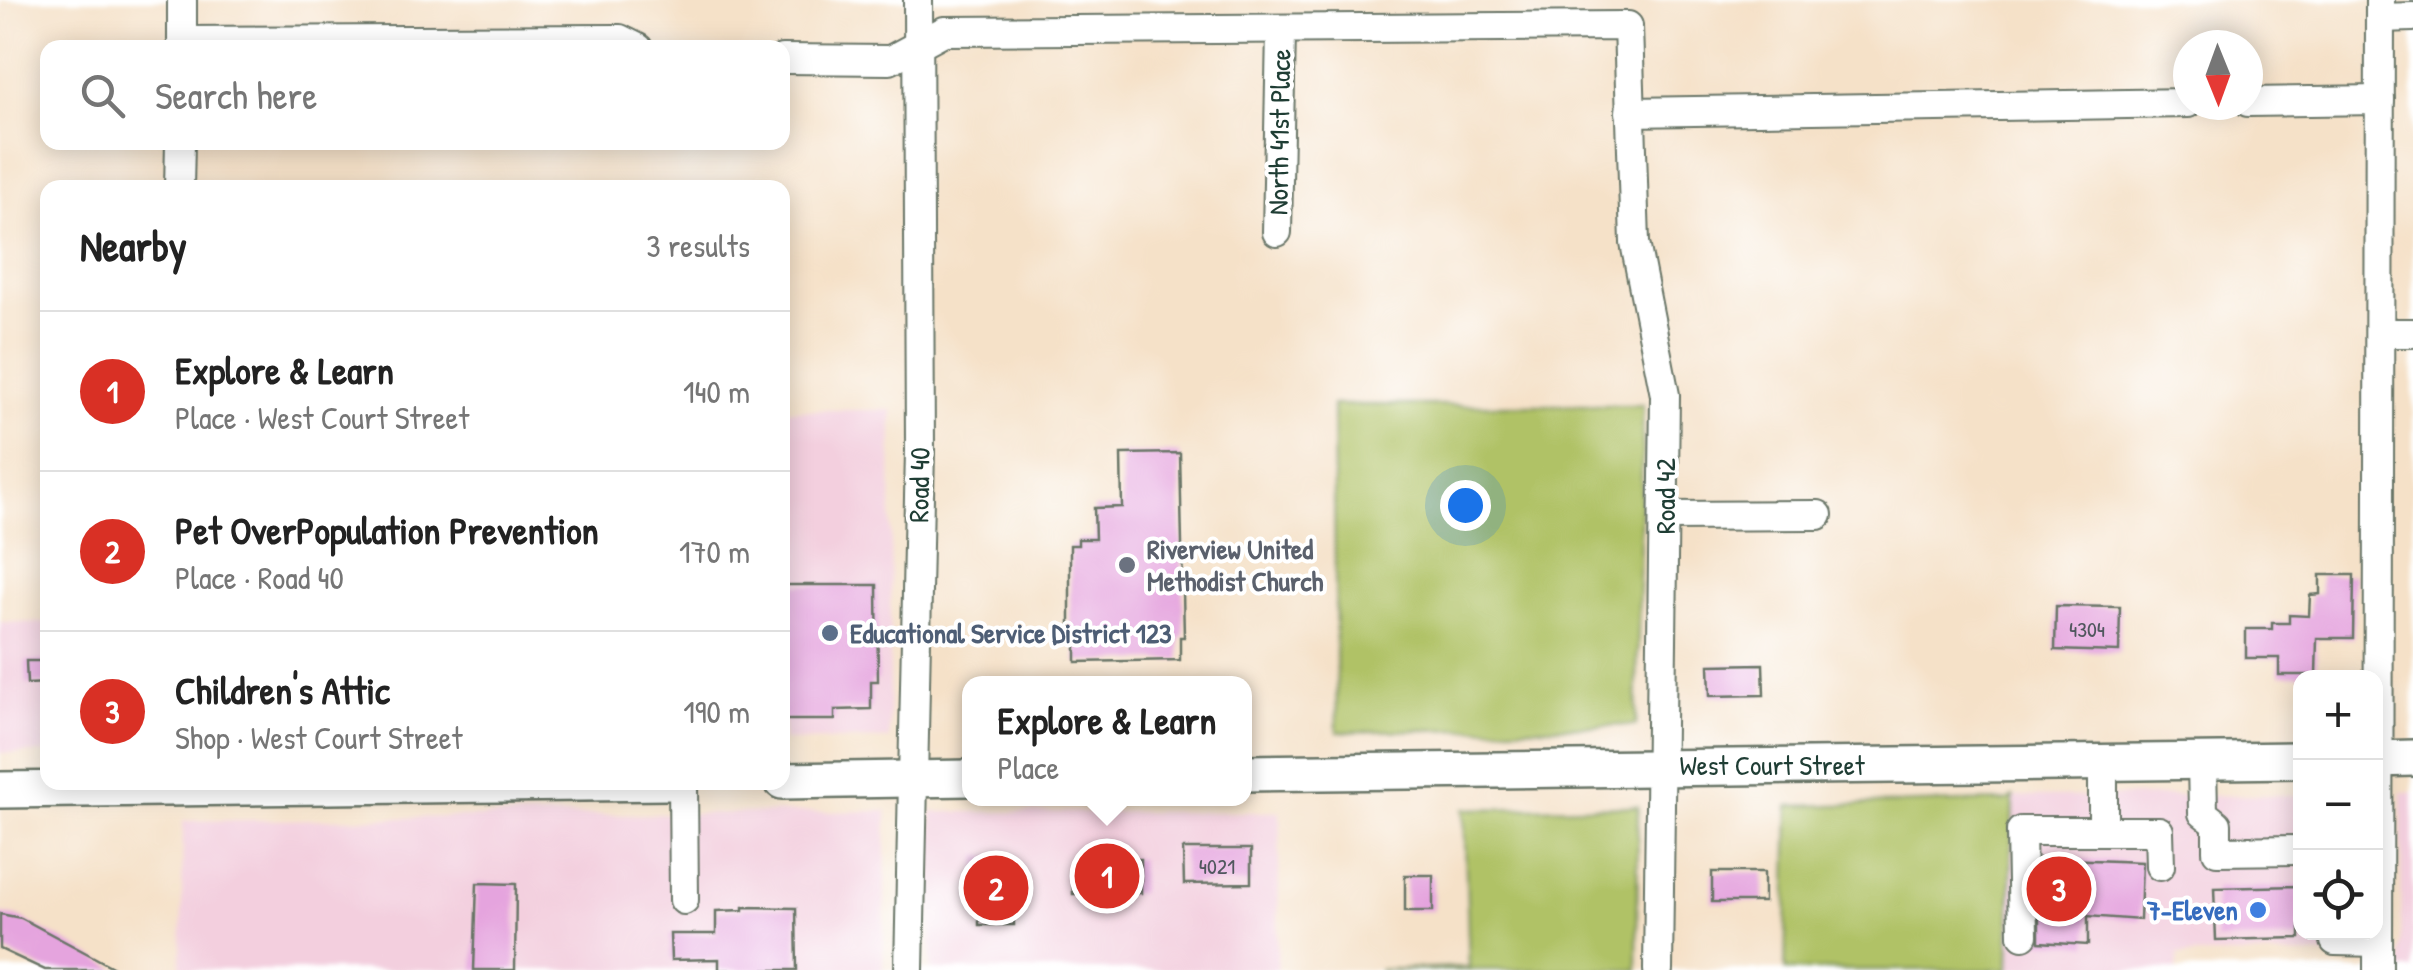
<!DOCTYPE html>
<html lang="en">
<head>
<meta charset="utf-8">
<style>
  :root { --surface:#fff; --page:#f2f2f2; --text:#222; --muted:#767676; --line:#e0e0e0; --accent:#d93025 }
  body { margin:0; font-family:"Patrick Hand",sans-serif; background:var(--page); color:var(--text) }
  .controls { position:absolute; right:30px; bottom:30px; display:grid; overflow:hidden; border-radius:20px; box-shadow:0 5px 25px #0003 }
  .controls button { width:90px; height:90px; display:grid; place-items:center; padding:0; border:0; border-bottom:2px solid var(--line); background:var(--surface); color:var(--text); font:50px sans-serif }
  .compass { position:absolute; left:2173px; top:30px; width:90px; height:90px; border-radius:50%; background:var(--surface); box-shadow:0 5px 25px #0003; rotate:179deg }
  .you { position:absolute; left:1465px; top:505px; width:35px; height:35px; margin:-25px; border:8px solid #fff; border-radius:50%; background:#1a73e8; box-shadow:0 0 0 15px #1a73e833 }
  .badge { display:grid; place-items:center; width:65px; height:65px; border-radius:50%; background:var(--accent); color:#fff; font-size:32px; font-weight:700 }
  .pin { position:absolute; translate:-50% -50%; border:5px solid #fff; box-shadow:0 2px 10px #0006 }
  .popup { position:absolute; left:962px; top:676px; width:290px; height:130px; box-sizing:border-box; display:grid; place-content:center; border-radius:20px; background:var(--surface); filter:drop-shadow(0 2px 8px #0005); font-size:32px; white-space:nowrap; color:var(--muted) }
  .popup b { font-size:38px; color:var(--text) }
  .popup::after { content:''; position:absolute; left:50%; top:100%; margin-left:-20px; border:20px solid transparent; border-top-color:var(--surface) }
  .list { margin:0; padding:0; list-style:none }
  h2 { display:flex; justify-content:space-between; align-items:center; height:130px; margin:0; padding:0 40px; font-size:42px }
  h2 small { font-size:32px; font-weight:400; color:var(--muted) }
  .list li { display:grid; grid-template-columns:65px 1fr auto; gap:30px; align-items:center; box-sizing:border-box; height:160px; padding:0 40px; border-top:2px solid var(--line) }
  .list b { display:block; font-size:38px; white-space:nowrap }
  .list p { margin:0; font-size:32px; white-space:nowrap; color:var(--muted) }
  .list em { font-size:32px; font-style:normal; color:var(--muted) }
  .icon { flex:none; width:55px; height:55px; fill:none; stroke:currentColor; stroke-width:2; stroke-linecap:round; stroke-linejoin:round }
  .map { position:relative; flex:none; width:2413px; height:970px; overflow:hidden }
  .search { position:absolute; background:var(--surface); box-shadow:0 5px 25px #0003; left:40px; top:40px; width:750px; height:110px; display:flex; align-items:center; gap:25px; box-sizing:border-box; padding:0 35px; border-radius:20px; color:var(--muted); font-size:38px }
  .panel { position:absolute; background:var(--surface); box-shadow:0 5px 25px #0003; left:40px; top:180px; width:750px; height:610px; border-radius:20px }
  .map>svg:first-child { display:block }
  .built { fill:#f3cfde }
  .green { fill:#b0c266; stroke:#68804d; stroke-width:2.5 }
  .building { fill:#e5a4de }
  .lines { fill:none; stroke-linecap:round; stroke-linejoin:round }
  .minor-casing { stroke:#6a7668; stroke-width:32 }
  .major-casing { stroke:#6a7668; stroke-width:40 }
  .minor { stroke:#fff; stroke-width:28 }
  .major { stroke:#fff; stroke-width:35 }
  .worship-dot { fill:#6b7280; stroke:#fff; stroke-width:4 }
  .service-dot { fill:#5c6f8a; stroke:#fff; stroke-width:4 }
  .shop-dot { fill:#3f7fe0; stroke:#fff; stroke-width:4 }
  .labels { text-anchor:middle; stroke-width:8; stroke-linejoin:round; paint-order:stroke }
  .number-label { font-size:22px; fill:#50575e }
  .street-label { font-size:28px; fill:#1f3d34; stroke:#fff }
  .worship-label { font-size:28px; font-weight:bold; fill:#5b616d; stroke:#fff; text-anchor:start }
  .service-label { font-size:28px; font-weight:bold; fill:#4e5e75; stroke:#fff; text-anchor:start }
  .shop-label { font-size:28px; font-weight:bold; fill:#366cbe; stroke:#fff; text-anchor:end }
</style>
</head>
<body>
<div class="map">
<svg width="2413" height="970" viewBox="0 0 2413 970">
  <rect width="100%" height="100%" fill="#fff"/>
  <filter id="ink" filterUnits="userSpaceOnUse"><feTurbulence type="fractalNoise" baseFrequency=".01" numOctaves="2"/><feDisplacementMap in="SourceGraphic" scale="20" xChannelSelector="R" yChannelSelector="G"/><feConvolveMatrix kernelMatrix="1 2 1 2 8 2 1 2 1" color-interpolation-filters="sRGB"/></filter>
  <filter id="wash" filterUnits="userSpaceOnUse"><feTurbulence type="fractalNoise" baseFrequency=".0048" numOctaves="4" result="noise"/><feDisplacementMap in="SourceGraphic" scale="40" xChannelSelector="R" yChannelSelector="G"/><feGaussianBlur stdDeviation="2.25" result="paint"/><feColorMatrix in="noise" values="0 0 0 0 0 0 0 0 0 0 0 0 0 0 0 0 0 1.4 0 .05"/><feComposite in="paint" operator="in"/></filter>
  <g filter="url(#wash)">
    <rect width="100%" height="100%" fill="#f5e1c8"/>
    <g class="built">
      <path d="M782,410H892L889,739L783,741Z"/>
      <path d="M0,622L47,623V753H0Z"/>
      <path d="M2402,792H2413V970H2401Z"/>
      <path d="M2300,795V932L2362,933V955H2178L2177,970H2009L2013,797Z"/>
      <path d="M887,811L883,970H181L183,821Z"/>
      <path d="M932,812H1280L1277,970H931Z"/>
    </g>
    <g class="green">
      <path d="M1643,405L1636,725L1337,732L1333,405Z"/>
      <path d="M2013,797L2009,970H1785L1789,806L2007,801Z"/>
      <path d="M1638,806L1637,970H1378L1469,967L1464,809Z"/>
    </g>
    <g id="blocks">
      <g class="building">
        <path d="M1180,453L1184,637H1180V660L1076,662V640H1070V545H1078V539H1095L1094,508L1122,507L1121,454Z"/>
        <path d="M2320,575H2354L2353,638H2317L2316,675H2279V658H2246V629H2272V623H2289V615L2309,616L2310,595L2320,594Z"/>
        <path d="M782,585H877L878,681H871V709L835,710V720H782Z"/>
        <path d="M2056,606L2120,607L2119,652L2055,650Z"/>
        <path d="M26,661H48V683L27,684Z"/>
        <path d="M1763,664L1764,695L1710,696L1709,665Z"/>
        <path d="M1183,849H1251V883L1184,884Z"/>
        <path d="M978,856H1012L1014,925H979V902H974Z"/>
        <path d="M2039,858L2142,862L2140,920L2088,916V945L2039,942Z"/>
        <path d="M1141,859V893L1073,894L1072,860Z"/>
        <rect x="1712" y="872" width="52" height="30"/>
        <rect x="1405" y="875" width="28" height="36"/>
        <path d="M477,883L516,884L515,970H474Z"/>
        <path d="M2300,886V938L2216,940L2214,888Z"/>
        <path d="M743,907L796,908L797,970H719V959L671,960L670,934H716V911L743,910Z"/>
        <path d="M0,914L21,918L118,970H45L0,949Z"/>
      </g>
    </g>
  </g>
  <g filter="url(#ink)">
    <use href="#blocks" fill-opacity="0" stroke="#6a7668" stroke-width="2.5"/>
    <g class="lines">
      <defs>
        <g id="minor">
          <path d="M2380,18L2413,17"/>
          <path d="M182,41L620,39L638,48"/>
          <path d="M182,48V0"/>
          <path d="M782,59L890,60L944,31L1628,26L1635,243L1665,395L1658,970"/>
          <path d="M2248,102L2380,100"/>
          <path d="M1630,112L2188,103"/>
          <path d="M179,188L180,142"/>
          <path d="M1277,232L1281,31"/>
          <path d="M2380,333H2413"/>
          <path d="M1665,516L1818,515"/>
          <path d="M2202,761L2203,813L2217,824V851L2300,850"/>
          <path d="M2103,763V831H2159L2160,866"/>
          <path d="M683,782L684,900"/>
          <path d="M2335,932V941L2378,942"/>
          <path d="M2023,935L2021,831H2103"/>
          <path d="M909,970L920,450L918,0"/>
          <path d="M2378,970L2380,0"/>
        </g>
        <g id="major">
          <path d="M2376,759L2413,758"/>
          <path d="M1244,773L2300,760"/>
          <path d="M782,781L970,778"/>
          <path d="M0,790L669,782"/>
        </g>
      </defs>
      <use href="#minor" class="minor-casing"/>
      <use href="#major" class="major-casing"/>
      <use href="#minor" class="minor"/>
      <use href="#major" class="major"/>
    </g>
  </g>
  <circle class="worship-dot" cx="1127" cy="565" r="10"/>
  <circle class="service-dot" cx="830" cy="633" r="10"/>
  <circle class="shop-dot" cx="2258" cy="910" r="10"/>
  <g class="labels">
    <g class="number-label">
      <text x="2087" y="637">4304</text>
      <text x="1217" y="874">4021</text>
    </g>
    <g class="street-label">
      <text transform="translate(1279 132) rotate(-89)" y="10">North 41st Place</text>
      <text transform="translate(919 485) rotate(-89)" y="10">Road 40</text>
      <text transform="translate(1665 496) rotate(-90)" y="10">Road 42</text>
      <text x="1772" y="775">West Court Street</text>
    </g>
    <g class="worship-label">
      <text x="1147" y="559">Riverview United<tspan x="1147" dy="32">Methodist Church</tspan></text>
    </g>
    <g class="service-label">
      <text x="850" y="643">Educational Service District 123</text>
    </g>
    <g class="shop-label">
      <text x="2238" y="920">7-Eleven</text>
    </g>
  </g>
</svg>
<div class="controls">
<button>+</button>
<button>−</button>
<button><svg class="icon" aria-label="locate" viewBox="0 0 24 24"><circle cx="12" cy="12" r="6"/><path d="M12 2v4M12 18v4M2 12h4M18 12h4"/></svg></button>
</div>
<svg class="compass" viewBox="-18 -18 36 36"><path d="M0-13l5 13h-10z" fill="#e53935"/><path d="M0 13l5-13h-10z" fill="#767676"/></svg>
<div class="you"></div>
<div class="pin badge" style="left:1107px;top:876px">1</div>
<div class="popup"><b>Explore &amp; Learn</b>Place</div>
<div class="pin badge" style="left:996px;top:888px">2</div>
<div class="pin badge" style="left:2059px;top:889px">3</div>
<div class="search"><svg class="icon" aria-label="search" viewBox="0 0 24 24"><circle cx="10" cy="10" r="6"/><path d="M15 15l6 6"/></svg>Search here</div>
<section class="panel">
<h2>Nearby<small>3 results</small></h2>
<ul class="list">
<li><span class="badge">1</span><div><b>Explore &amp; Learn</b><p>Place · West Court Street</p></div><em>140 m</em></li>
<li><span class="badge">2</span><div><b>Pet OverPopulation Prevention</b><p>Place · Road 40</p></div><em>170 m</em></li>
<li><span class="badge">3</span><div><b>Children's Attic</b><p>Shop · West Court Street</p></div><em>190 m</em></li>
</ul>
</section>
</div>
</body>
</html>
